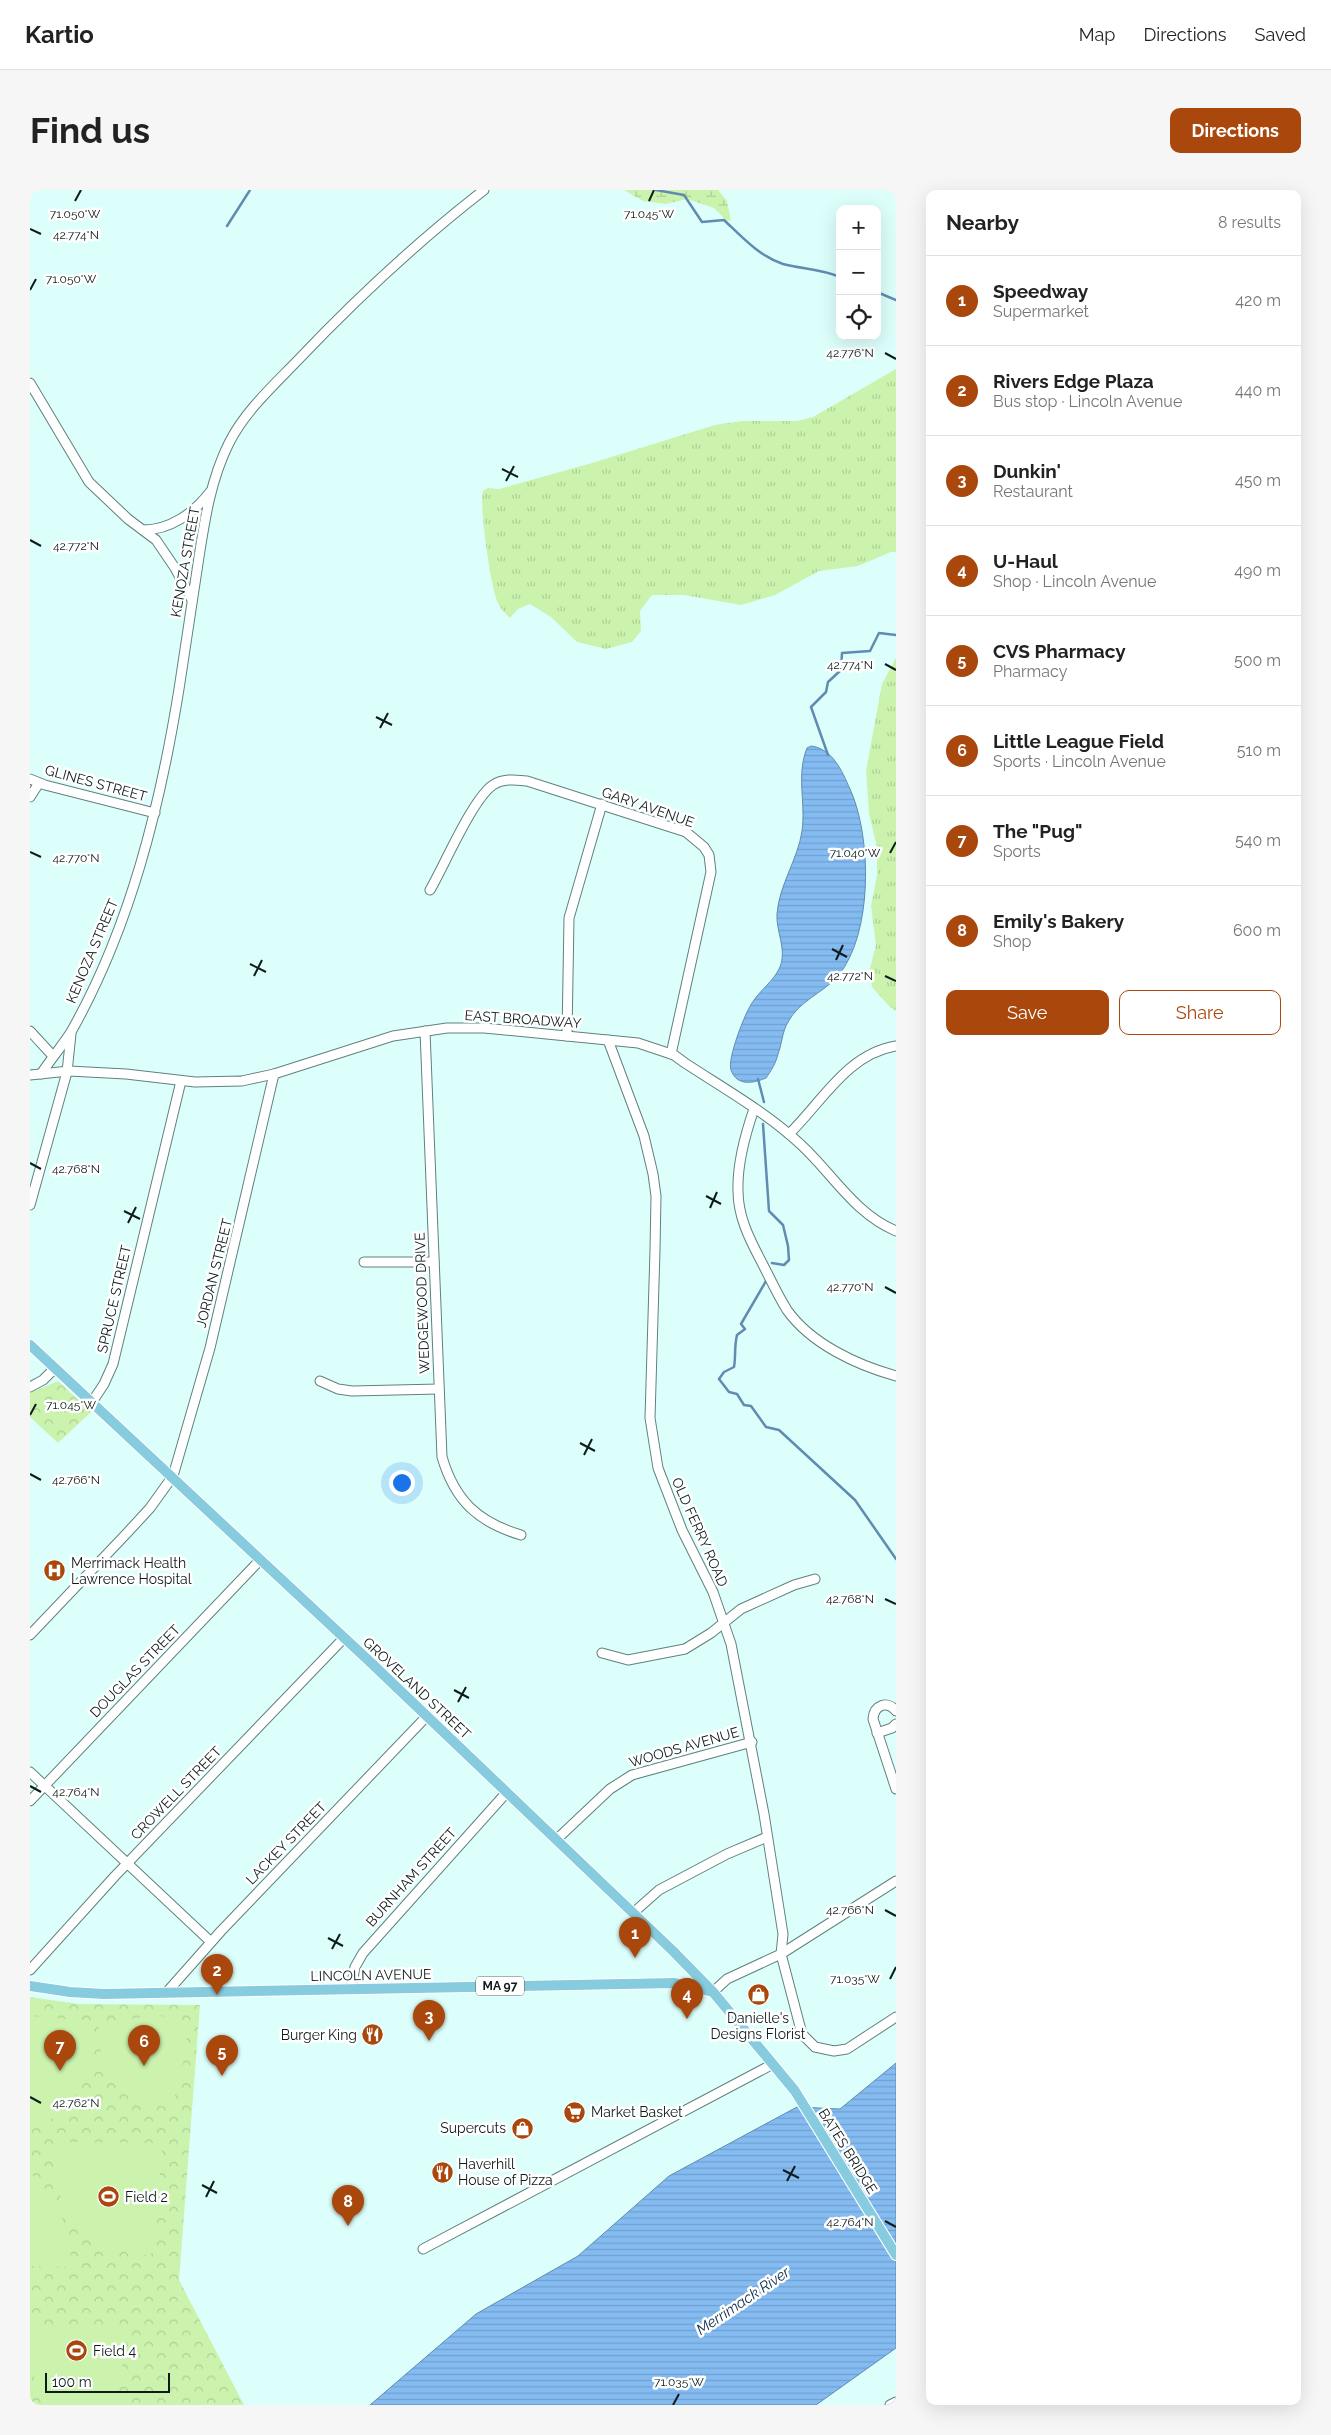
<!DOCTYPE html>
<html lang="en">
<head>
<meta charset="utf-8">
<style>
  :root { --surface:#fff; --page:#f6f6f6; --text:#222; --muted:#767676; --line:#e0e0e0; --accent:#a9470c }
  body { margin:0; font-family:Raleway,sans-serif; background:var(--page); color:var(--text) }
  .controls { position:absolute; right:15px; top:15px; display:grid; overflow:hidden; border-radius:10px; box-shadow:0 5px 20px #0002 }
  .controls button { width:45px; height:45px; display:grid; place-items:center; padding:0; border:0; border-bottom:1px solid var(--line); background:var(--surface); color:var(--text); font:25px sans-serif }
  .scale { position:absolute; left:15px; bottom:12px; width:125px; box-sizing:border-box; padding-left:5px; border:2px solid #0f1b1b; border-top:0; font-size:14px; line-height:18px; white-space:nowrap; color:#0f1b1b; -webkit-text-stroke:4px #fff; paint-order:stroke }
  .you { position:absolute; left:371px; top:1292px; width:18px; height:18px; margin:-12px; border:4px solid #fff; border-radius:50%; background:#1a73e8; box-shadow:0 0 0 8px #1a73e833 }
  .badge { display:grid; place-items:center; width:32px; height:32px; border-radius:50%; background:var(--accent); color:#fff; font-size:16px; font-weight:700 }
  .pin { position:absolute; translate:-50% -41px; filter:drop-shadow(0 1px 2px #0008) }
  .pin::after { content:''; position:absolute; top:26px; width:18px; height:15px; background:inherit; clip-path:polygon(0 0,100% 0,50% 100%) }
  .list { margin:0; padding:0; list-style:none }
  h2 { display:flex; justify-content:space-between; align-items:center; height:65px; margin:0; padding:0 20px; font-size:21px }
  h2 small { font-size:16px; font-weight:400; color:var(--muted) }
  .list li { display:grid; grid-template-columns:32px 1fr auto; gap:15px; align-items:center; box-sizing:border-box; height:90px; padding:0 20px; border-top:1px solid var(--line) }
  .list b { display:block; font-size:19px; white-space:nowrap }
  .list p { margin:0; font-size:16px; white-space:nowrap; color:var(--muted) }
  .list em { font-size:16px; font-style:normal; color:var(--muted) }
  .actions { display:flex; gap:10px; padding:15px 20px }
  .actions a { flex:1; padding:11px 0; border:1px solid var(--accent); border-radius:10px; text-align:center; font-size:18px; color:var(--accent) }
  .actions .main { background:var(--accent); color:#fff }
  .icon { flex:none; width:28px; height:28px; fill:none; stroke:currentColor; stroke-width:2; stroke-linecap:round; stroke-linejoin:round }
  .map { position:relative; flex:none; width:866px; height:2215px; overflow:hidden; border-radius:10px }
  header { display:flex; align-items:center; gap:30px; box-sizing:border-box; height:70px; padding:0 25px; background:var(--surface); border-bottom:1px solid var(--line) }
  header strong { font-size:24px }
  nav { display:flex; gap:28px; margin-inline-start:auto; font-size:18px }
  .intro { display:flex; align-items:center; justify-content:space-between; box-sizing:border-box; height:120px; padding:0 30px }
  h1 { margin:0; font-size:35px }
  .button { padding:12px 22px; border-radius:10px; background:var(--accent); color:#fff; font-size:18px; font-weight:700 }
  main { display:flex; gap:30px; padding:0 30px }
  aside { flex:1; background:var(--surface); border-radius:10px; box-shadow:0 5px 20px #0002 }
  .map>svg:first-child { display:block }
  .grass { fill:url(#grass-tufts) }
  .wetland { fill:url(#wetland-marsh) }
  .park { fill:url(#park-crowns) }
  .pitch { fill:#cbf3ad }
  .water { fill:url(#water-rules); stroke:#618bb1 }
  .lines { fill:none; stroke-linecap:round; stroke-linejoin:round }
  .stream { stroke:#618bb1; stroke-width:2.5 }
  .minor-casing { stroke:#61807e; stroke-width:11 }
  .major-casing { stroke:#fff; stroke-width:12 }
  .minor { stroke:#fff; stroke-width:9 }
  .major { stroke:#87cbde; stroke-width:10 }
  .ticks { fill:none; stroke:#0f1b1b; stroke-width:2 }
  .labels { text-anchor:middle; stroke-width:5; stroke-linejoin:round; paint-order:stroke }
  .shield { fill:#fff; stroke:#575f5f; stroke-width:1 }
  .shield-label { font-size:12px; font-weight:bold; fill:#0f1b1b }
  .street-label { font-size:14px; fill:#0f1b1b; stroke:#fff }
  .poi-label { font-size:14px; fill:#0f1b1b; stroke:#fff; text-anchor:start }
  .water-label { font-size:15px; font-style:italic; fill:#102d48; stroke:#fff }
  .ticks-label { font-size:12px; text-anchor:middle; fill:#0f1b1b; stroke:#fff; stroke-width:5; stroke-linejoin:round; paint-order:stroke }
</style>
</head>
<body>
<header>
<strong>Kartio</strong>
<nav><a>Map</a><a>Directions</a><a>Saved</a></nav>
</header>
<div class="intro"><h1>Find us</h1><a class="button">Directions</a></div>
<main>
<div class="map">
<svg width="866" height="2215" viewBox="0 0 866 2215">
  <defs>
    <pattern id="grass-tufts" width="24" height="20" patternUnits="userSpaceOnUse" patternTransform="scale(1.25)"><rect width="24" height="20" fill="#cbf3ad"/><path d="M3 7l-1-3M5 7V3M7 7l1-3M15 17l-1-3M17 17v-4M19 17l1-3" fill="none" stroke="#add094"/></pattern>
    <pattern id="wetland-marsh" width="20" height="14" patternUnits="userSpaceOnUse" patternTransform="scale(1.25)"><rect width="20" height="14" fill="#cbf3ad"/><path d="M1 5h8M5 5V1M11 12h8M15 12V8" fill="none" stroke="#add094"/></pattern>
    <pattern id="park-crowns" width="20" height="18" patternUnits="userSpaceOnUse" patternTransform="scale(1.25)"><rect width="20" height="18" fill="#cbf3ad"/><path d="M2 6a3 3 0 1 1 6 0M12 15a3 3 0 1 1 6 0" fill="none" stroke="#add094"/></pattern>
    <pattern id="water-rules" width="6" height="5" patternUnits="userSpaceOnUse" patternTransform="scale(1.25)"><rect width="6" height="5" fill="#84bbf1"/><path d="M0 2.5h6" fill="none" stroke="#71a0ce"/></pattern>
  </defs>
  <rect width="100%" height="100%" fill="#dcfffc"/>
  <g class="grass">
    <path d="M866,179V362H861L828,376L789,381L745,405L711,415L654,405H622L610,421L611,441L602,452L576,459L547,452L521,427L500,414L488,419L480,428C476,424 470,418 468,413C461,399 449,316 453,301L458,298L469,299L562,273L685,235L712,231H767L783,227Z"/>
    <path d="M866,468V821L858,815L842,797L839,782L846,755L841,716L847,685V657L839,624L836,581L852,494Z"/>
  </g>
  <path class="wetland" d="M594,0H688L697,11L701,31L696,30L684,18L657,9L636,14L613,11Z"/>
  <g class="park">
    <path d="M28,1191L61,1222L28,1253L0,1227V1203Z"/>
    <path d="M0,1807L49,1814L170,1815L149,2090L214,2215H0Z"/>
  </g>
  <g class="pitch">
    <path d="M0,1826L63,1831C71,1880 45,1922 0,1940Z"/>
    <path d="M130,1826L156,1831L157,1857L142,1917C113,1916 84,1899 73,1871C69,1859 69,1845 68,1832Z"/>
    <path d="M23,1952L133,1953L121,2066C107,2063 93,2061 80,2056C37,2039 19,1994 23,1952Z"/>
    <path d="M0,1983C28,2007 41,2041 41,2077L0,2076Z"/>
    <path d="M97,2137L87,2215H20C0,2197 0,2165 0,2138Z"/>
  </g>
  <g class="water">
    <path d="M781,556C803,559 812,581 820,599C842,647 843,744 808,786C793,803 769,811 758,832C752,842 752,854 748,864C746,873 741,881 736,888C724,893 707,897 701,880C697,869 715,823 722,813C730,800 744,791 750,777C757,759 746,742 747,724C749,695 768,669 772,641C776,613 766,585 777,558Z"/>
    <path d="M866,1873V2158L786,2215H340L446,2124L548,2066L639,1986L767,1917L810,1919Z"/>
  </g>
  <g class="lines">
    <g class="stream">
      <path d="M626,0L654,5L672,32L694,30C711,46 729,66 753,74C772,79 791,79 810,87"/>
      <path d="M197,36L220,0"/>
      <path d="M847,102L866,110"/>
      <path d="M798,565L781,517L796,502L798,492L811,480L812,463L840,461L849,443L866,445"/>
      <path d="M728,889L734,912"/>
      <path d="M733,934L739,1021L753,1035L758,1056L759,1070L754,1075L742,1073"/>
      <path d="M736,1091L711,1134L715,1139L707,1145C704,1157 706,1166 704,1177L694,1182L689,1189L699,1202L707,1204L714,1215L721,1216L736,1237L749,1240L825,1310L866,1369"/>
    </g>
    <defs>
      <g id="minor">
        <path d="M0,193L59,292L98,329L126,350L145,378L162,410"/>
        <path d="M113,340C140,340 164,323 180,302"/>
        <path d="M0,589L15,595L125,623"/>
        <path d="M0,607L9,593"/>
        <path d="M400,700C414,676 443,608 463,595C474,588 486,590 497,591L656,642L674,657L679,665L681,682L641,864"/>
        <path d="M0,841L23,866"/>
        <path d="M395,841L412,1267C425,1311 448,1332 491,1345"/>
        <path d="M537,846L539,728L572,614"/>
        <path d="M578,850L614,946L623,984L626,1006L625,1060L620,1228L628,1278L652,1340L683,1402L701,1454L734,1624L753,1744L751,1764L772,1844L785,1857L804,1861L817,1859L866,1827"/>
        <path d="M11,884C21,869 32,856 41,842C100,738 130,617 149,499C156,455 162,411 169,367C175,328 181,289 199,253C215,221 243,196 268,170C326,109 387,52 454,0"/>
        <path d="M0,885L39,881L96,884L165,892L212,891L244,884L363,846L417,838H454L608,853L644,865L655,873C693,898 734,921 768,952C801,981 823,1023 866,1041"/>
        <path d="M724,919C715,945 707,973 708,1001C708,1026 719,1048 730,1069C739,1086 747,1104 757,1120C781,1154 827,1175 866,1186"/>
        <path d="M759,944C792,912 817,864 866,856"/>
        <path d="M0,1015L37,882L41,844"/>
        <path d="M334,1072H404"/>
        <path d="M290,1191L308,1199L322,1201L409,1199"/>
        <path d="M0,1197L13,1190L25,1178"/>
        <path d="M62,1212L74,1194L83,1174L151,891"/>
        <path d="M0,1445L97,1343L120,1318L143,1286L180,1158L244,884"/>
        <path d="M572,1463L598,1470L655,1459L681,1443L711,1419L764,1395L785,1389"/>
        <path d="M866,1521C857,1510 844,1515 843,1529L866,1599"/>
        <path d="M847,1543L862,1538L866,1534"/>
        <path d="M0,1582L181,1752"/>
        <path d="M0,1611L230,1370"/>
        <path d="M527,1649L580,1599L602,1585L722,1552"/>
        <path d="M603,1723L629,1700L697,1664L737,1647"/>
        <path d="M0,1780L85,1686L314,1448"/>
        <path d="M321,1799L325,1777L333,1763L477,1602"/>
        <path d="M137,1802L191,1741L397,1526"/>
        <path d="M683,1802L697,1789L751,1764L866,1691"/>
        <path d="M393,2059L743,1874"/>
        <path d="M860,2215L866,2212"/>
      </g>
      <g id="major">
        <path d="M0,1155L337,1469L643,1761L683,1802L765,1901L866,2065"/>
        <path d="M0,1796L40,1802L74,1804L645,1793L679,1801"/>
      </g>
    </defs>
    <use href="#minor" class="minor-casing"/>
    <use href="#major" class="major-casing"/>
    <use href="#minor" class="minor"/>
    <use href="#major" class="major"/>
  </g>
  <path class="ticks" d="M45,11L51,0M619,11L624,0M0,39L11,44M0,100L6,89M855,163L866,169M472,279L488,287M476,291L484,276M0,350L11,356M855,474L866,480M346,527L362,535M350,538L358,523M0,662L11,667M860,663L866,652M802,759L817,767M806,770L813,755M220,774L236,782M224,786L232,770M855,786L866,791M0,973L11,979M676,1006L691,1014M680,1018L687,1002M94,1021L110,1029M98,1033L106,1017M855,1097L866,1103M0,1225L6,1214M550,1253L565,1261M554,1265L562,1249M0,1284L11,1290M855,1409L866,1414M424,1500L439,1508M428,1512L436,1497M0,1596L11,1602M855,1720L866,1726M298,1748L313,1756M302,1759L310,1744M860,1789L866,1777M0,1907L11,1913M753,1980L769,1988M757,1991L765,1976M172,1995L187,2003M176,2007L184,1991M855,2031L866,2037M643,2215L649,2204"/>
  <defs>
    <symbol id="hospital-disc" viewBox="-11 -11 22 22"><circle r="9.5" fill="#a9470c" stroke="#fff"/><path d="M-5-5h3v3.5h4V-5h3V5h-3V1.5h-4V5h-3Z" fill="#fff"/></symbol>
    <symbol id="shop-disc" viewBox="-11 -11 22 22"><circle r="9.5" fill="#a9470c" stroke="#fff"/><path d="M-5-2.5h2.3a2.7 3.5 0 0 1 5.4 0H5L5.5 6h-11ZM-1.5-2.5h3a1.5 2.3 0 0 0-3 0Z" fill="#fff"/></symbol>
    <symbol id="restaurant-disc" viewBox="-11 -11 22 22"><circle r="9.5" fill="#a9470c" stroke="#fff"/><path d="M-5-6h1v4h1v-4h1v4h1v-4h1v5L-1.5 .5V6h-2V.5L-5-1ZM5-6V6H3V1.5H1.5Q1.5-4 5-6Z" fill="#fff"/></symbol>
    <symbol id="supermarket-disc" viewBox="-11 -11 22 22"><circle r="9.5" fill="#a9470c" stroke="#fff"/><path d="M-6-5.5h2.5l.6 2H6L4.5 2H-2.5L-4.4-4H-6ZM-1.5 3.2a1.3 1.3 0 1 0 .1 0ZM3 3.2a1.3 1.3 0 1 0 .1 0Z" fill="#fff"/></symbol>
    <symbol id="stadium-disc" viewBox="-11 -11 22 22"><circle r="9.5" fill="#a9470c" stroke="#fff"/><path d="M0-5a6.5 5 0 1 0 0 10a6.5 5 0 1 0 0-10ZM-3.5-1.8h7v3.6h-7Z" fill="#fff"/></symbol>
  </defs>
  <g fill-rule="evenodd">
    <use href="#hospital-disc" x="12" y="1368" width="25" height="25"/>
    <use href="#shop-disc" x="716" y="1792" width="25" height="25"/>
    <use href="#restaurant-disc" x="330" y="1832" width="25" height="25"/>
    <use href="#supermarket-disc" x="532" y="1910" width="25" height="25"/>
    <use href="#shop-disc" x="480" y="1926" width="25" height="25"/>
    <use href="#restaurant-disc" x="400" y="1970" width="25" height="25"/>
    <use href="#stadium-disc" x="66" y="1994" width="25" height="25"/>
    <use href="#stadium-disc" x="34" y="2148" width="25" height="25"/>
  </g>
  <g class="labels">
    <rect class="shield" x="446" y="1786.5" width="48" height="19" rx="4"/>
    <g class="shield-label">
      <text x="470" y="1800">MA 97</text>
    </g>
    <g class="street-label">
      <text transform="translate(155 372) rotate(-80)" y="5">KENOZA STREET</text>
      <text transform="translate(66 593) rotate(15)" y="5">GLINES STREET</text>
      <text transform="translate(618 617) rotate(19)" y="5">GARY AVENUE</text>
      <text transform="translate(62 761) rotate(-67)" y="5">KENOZA STREET</text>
      <text transform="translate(493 829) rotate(4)" y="5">EAST BROADWAY</text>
      <text transform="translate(184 1083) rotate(-76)" y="5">JORDAN STREET</text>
      <text transform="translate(84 1109) rotate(-77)" y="5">SPRUCE STREET</text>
      <text transform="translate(392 1113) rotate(-92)" y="5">WEDGEWOOD DRIVE</text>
      <text transform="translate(670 1342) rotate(66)" y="5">OLD FERRY ROAD</text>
      <text transform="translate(105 1481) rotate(-46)" y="5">DOUGLAS STREET</text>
      <text transform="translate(387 1498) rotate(43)" y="5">GROVELAND STREET</text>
      <text transform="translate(654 1557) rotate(-16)" y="5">WOODS AVENUE</text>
      <text transform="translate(146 1603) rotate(-46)" y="5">CROWELL STREET</text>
      <text transform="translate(256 1653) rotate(-46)" y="5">LACKEY STREET</text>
      <text transform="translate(381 1687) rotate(-48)" y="5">BURNHAM STREET</text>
      <text transform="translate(341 1785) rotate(-1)" y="5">LINCOLN AVENUE</text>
      <text transform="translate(818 1961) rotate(58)" y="5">BATES BRIDGE</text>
    </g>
    <g class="poi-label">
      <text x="41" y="1378">Merrimack Health<tspan x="41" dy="16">Lawrence Hospital</tspan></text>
      <text x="728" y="1833" text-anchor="middle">Danielle's<tspan x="728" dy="16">Designs Florist</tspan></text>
      <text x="327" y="1850" text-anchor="end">Burger King</text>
      <text x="561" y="1927">Market Basket</text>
      <text x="476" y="1943" text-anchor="end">Supercuts</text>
      <text x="428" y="1979">Haverhill<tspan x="428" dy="16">House of Pizza</tspan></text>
      <text x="95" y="2012">Field 2</text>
      <text x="63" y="2166">Field 4</text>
    </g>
    <g class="water-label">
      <text transform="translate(713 2111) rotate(-34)" y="5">Merrimack River</text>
    </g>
  </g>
  <g class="ticks-label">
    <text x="45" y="28">71.050°W</text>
    <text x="619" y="28">71.045°W</text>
    <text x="46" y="49">42.774°N</text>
    <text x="41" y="93">71.050°W</text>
    <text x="820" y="167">42.776°N</text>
    <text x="46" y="360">42.772°N</text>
    <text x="820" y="479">42.774°N</text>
    <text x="825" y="667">71.040°W</text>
    <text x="46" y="672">42.770°N</text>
    <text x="820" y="790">42.772°N</text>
    <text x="46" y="983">42.768°N</text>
    <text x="820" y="1101">42.770°N</text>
    <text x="41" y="1219">71.045°W</text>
    <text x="46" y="1294">42.766°N</text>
    <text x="820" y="1413">42.768°N</text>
    <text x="46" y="1606">42.764°N</text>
    <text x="820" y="1724">42.766°N</text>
    <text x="825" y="1793">71.035°W</text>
    <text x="46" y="1917">42.762°N</text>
    <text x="820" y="2036">42.764°N</text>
    <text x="649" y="2196">71.035°W</text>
  </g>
</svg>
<div class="controls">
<button>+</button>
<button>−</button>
<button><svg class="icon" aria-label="locate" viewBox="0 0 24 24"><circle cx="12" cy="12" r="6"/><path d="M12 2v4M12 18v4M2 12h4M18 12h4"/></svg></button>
</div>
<div class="scale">100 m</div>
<div class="you"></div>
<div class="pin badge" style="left:605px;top:1768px">1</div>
<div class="pin badge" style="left:187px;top:1805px">2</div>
<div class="pin badge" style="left:399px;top:1851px">3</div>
<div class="pin badge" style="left:657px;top:1829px">4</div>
<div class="pin badge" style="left:192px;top:1886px">5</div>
<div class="pin badge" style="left:114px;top:1876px">6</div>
<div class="pin badge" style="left:30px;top:1881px">7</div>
<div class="pin badge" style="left:318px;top:2036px">8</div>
</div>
<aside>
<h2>Nearby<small>8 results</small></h2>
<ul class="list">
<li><span class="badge">1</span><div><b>Speedway</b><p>Supermarket</p></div><em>420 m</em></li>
<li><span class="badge">2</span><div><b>Rivers Edge Plaza</b><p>Bus stop · Lincoln Avenue</p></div><em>440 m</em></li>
<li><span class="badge">3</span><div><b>Dunkin'</b><p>Restaurant</p></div><em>450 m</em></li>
<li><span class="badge">4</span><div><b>U-Haul</b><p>Shop · Lincoln Avenue</p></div><em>490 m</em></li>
<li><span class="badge">5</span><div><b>CVS Pharmacy</b><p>Pharmacy</p></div><em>500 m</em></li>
<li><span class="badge">6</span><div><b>Little League Field</b><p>Sports · Lincoln Avenue</p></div><em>510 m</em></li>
<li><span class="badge">7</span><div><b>The &quot;Pug&quot;</b><p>Sports</p></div><em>540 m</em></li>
<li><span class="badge">8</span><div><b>Emily's Bakery</b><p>Shop</p></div><em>600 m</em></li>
</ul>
<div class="actions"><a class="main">Save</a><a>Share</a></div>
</aside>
</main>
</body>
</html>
